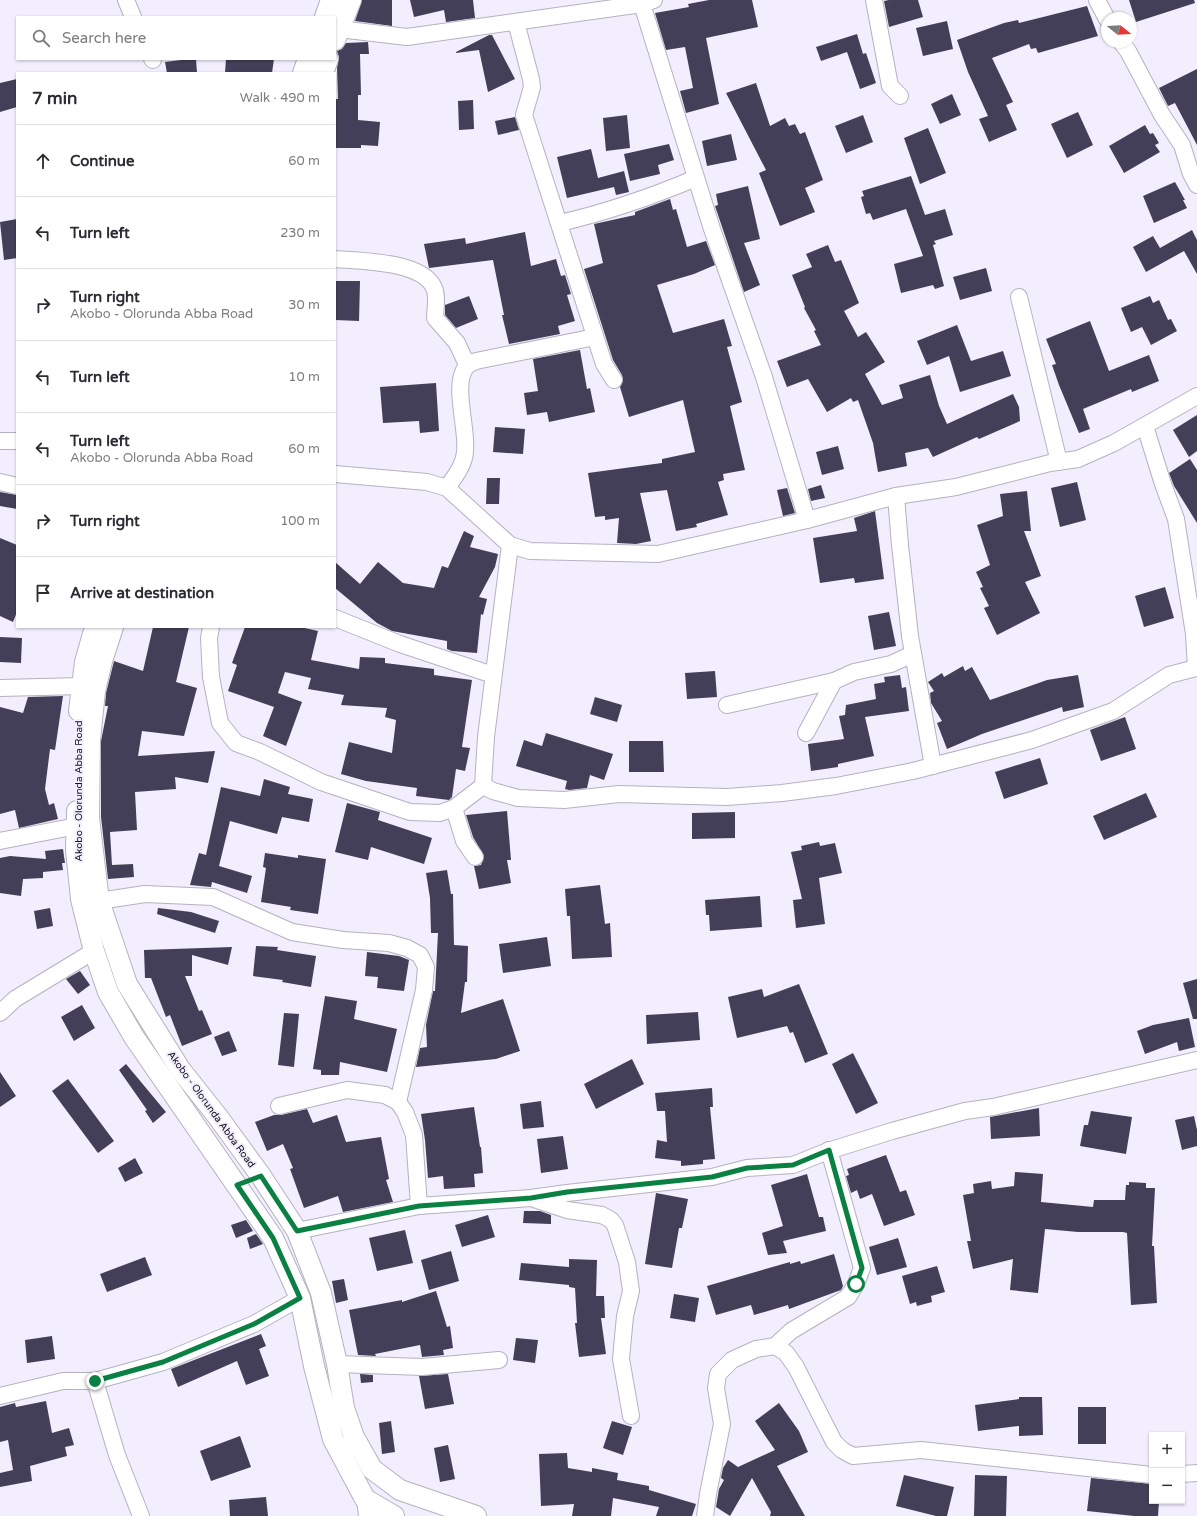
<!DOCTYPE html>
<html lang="en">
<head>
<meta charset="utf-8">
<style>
  :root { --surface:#fff; --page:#f7f7f7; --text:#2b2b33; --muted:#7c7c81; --line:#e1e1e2 }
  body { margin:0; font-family:"Varela Round",sans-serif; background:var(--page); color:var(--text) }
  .controls { position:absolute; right:12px; bottom:12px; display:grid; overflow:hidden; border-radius:0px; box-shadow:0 1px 3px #0004 }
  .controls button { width:36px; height:36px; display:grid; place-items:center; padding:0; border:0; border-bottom:1px solid var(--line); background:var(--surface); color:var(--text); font:20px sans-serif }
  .compass { position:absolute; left:1101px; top:12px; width:36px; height:36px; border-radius:50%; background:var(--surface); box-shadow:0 1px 3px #0004; rotate:108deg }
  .stop { position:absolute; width:12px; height:12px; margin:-9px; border:3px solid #0b8043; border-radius:50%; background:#fff }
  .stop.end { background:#0b8043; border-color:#fff; box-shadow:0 1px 4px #0008 }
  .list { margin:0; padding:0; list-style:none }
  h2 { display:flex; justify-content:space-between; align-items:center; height:52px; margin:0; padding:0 16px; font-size:17px }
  h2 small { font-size:13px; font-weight:400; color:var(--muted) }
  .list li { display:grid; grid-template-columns:26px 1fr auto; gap:12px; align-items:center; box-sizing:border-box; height:72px; padding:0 16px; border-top:1px solid var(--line) }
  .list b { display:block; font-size:15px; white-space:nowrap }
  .list p { margin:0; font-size:13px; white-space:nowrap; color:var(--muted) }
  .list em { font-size:13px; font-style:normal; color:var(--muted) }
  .icon { flex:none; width:22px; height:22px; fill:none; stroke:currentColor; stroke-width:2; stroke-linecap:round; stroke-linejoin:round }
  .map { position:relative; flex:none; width:1197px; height:1516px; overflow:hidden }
  .search { position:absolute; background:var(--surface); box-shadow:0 1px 3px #0004; left:16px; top:16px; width:320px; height:44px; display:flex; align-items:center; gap:10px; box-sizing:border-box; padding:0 14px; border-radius:0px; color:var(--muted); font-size:15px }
  .panel { position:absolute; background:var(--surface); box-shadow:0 1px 3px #0004; left:16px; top:72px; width:320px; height:556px; border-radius:0px }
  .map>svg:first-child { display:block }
  .building { fill:#433f59 }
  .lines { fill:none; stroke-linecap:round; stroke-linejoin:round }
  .minor-casing { stroke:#b5b1c2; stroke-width:18 }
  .major-casing { stroke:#b5b1c2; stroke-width:22 }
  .minor { stroke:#fff; stroke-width:16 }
  .major { stroke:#fff; stroke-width:20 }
  .route { stroke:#0b8043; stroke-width:5 }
  .labels { text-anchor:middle; stroke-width:4; stroke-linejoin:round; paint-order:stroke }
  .street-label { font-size:10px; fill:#141218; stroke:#f2eefd }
</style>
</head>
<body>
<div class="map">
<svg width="1197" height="1516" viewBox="0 0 1197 1516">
  <rect width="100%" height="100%" fill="#f2eefd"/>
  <g class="building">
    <path d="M362,0H392V26L355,21Z"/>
    <path d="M410,0H473L475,18L446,22L444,10L414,17Z"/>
    <path d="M709,0H752L758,27L706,38L719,104L686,113L680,91L693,88L685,47L666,50L655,13L689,7L688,4Z"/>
    <path d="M889,0H918L923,17L889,27L884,1Z"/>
    <path d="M1129,0H1194L1195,3L1136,22Z"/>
    <path d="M1087,6L1098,36L1038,53L1036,48L1031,49L1029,44L992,58L1013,102L1006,105L1017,130L989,142L979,119L988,116L968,72L957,40L1004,23L1018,20L1019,23Z"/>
    <path d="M947,21L953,49L923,56L916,28Z"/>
    <path d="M857,34L863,54L866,53L876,83L860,89L847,52L821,61L816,47Z"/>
    <path d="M489,35H492L515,79L488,92L479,50L456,53V52Z"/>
    <path d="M368,42L369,54H360L361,95H358V120L380,122L378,146L361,145V148H335V99H338L337,68L339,57L337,51L342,49L346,43Z"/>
    <path d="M189,59H196L197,73H167L165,62Z"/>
    <path d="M226,59H274L272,73H225Z"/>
    <path d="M1197,69V145L1175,103L1168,106L1159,88Z"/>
    <path d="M17,79V107L0,112V83Z"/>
    <path d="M756,83L770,126L785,118L789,126L795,124L800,134L805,132L823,180L805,188L815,212L780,226L759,173L766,170L726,93Z"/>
    <path d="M952,94L961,115L940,124L931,104Z"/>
    <path d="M473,100L474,129L459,130L458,101Z"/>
    <path d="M1078,112L1093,145L1067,158L1051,124Z"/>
    <path d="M627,115L630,148L606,151L603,118Z"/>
    <path d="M863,115L873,142L846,153L835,126Z"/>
    <path d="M515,117L519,130L498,135L495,121Z"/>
    <path d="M1145,125L1150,134L1153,133L1159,143L1155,145L1160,152L1124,173L1109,146Z"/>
    <path d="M928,128L946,173L920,184L904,138Z"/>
    <path d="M731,134L737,160L707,166L702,141Z"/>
    <path d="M669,144L674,160L658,165L660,174L630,181L624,154Z"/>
    <path d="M591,149L598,178L624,171L629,192L616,195L614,187L567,198L557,157Z"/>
    <path d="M911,176L925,215L945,209L953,235L934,241L936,244L933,245L944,286L935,289L933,285L901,293L894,264L923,256L906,209L873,220L870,213L866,214L861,197L864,196L862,191Z"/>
    <path d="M1175,182L1185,200H1183L1187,208L1154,223L1143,196Z"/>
    <path d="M748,186L760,239L744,243L760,285L744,292L715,206L718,205L716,194Z"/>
    <path d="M670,199L673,210L676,209L687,247L706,241L715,265L694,274L657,285L673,333L724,319L732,346L727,347L742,402L730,406L745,470L723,474L724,480L718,482L728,515L696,524L697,527L676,531L667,490L640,493L651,541L636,544L617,543L619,518L605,520V516L595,517L588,473L662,463V459L695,452L683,400L629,417L620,387L623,380L622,375L613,360L584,269L603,263L594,224L635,215V212Z"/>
    <path d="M17,219V258L4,260L0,222Z"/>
    <path d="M1192,230L1197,240V274L1184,251L1146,272L1133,247L1153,236L1160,248Z"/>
    <path d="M525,232L531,266L556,259L561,276L565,275L571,294L567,295L575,321L558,326L560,334L509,344L502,315H504L493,260L429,268L424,244L465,238L466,244Z"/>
    <path d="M828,245L835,262L841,260L859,303L844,311L858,337L866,332L885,362L865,374L882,405L903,398L899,385L930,375L939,406L947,424L1013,394L1019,407L1020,421L979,439L977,437L933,457L928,448L905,453L907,466L878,472L873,443L858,400L853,402L851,398L827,412L808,379L787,387L777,361L821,345L814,331L816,330L804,308L805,307L792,275L812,267L806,254Z"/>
    <path d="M986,268L992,291L960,300L953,277Z"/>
    <path d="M335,281H360L359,321L335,320Z"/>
    <path d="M469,296L478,319L456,328L445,315V305Z"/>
    <path d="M1150,296L1153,303L1159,300L1168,320L1171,319L1177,331L1151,345L1142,327L1131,332L1121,308Z"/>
    <path d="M1090,321L1109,371L1149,355L1159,381L1132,392L1131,389L1083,409L1090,429L1079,433L1059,385L1052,365L1056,364L1046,339Z"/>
    <path d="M957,325L971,361L1003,351L1011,376L960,392L949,356L927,365L917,341Z"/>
    <path d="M580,350L587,389L590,388L595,412L549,422L547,412L527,415L524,393L538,391L533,359Z"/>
    <path d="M436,383L439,431L420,433L419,421L383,423L380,387Z"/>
    <path d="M1197,415V451L1189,457L1173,430Z"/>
    <path d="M495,427L525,429L523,454L493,452Z"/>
    <path d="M838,446L844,469L822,475L816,452Z"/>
    <path d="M1190,459L1197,470V523L1174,486L1169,473Z"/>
    <path d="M487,478H500L499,504H486Z"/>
    <path d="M1077,482L1086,520L1060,527L1051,488Z"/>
    <path d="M821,485L825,498L811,501L808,489Z"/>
    <path d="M787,488L795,513L783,516L777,490Z"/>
    <path d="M1027,491L1031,531H1024L1041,576L1025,582L1040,613L997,635L984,608L989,606L980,588L983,587L976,572L990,565L977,525L1003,516L1000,494Z"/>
    <path d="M0,492L17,495V509L0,506Z"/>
    <path d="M875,511L884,579L855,583L854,578L820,583L813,538L857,531L854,518Z"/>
    <path d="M464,531L474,536L470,547L498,554L495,567L479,597L487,599L483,615L481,614L477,653L452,651L447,649V641L392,631L377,623L335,588V562L360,584L378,562L403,583L434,588L442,566L448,568Z"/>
    <path d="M0,538L17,545V612L13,622L0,616Z"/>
    <path d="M1165,587L1174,618L1144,627L1135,596Z"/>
    <path d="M889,612L896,646L874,650L868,616Z"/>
    <path d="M153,627H189L176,682L197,688L184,736L142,731L138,756L215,751L208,783L175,777L176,789L135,792L137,830L110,832L112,865L133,864L134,877L108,879L101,817V741L108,706H105L106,693L114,661L143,671Z"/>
    <path d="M245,627H300L318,631L311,660L359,669L360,657L385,658V663L434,669V675L472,680L462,747L470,748L465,771L456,769L452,797L449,800L416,796L417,788L366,781L341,774L349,742L392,753L396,720L385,717L387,708L341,705L344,695L308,689L311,678L285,672L278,693L302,702L286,746L263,736L274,707L228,691L237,665L232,663Z"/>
    <path d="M0,637L22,638L21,663L0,662Z"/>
    <path d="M963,666L965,671L972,667L990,700L1047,680L1078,675L1084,707L1063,712L1062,707L982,734L947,749L937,723L942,721L931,703L930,693L934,691L928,682L942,673L944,677Z"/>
    <path d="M715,671L717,697L687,699L685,673Z"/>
    <path d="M900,675L902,688L906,687L909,711L865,717L874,756L838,764V767L811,771L808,744L844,739L839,716L845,715L846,705L876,699L874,684L885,682L884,677Z"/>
    <path d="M63,696L55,750L50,749L45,789L49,805L54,803L58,819L19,828L15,810L0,814V707L23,713L28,697Z"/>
    <path d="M595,697L622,705L617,722L590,714Z"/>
    <path d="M1125,717L1136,749L1101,761L1090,730Z"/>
    <path d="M546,733L613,754L604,780L590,775L587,788L569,790L565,789L567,781L516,766L524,740L542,746Z"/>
    <path d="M629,741H663L664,772H629Z"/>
    <path d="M1040,758L1048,784L1004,799L995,772Z"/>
    <path d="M264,779L290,787L288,794L313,799L309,822L282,817L277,834L230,821L219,866L252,876L247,893L212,882L211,887L190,885L199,853L206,855L221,787L260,796Z"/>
    <path d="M1146,793L1157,817L1104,840L1093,816Z"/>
    <path d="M347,803L380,812L378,820L432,838L424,864L371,847L368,860L335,852Z"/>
    <path d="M507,811L511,860H507L511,883L479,889L474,866L481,865L484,856L473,837L466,815Z"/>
    <path d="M735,812V838L692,839V813Z"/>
    <path d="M819,842L820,846L835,843L842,873L819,878L825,924L796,928L793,900L802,899L791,852L802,850L801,846Z"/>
    <path d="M63,849L65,863H62L63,870L43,872V878L23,879L21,896L0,893V858L10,856L46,859L45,851Z"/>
    <path d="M265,853L298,858V855L326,859L318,914L290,910L291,907L261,902L266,868L263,867Z"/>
    <path d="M447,870L451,894H453L454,945L468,946L467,982H465L461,1013L503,999L520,1051L496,1059L416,1067L420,1048L427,1047L426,1025L433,991H435L438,933H431L430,898L426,873Z"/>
    <path d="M600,885L605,924L610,923L612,957L572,959L570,916H567L565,889Z"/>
    <path d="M760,896L762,927L710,931L709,915H706L705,900Z"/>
    <path d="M50,908L53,926L37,929L34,911Z"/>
    <path d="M158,908L191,912L219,921L215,933L157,914Z"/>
    <path d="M547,937L551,966L503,973L499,944Z"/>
    <path d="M256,946L278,947L277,950L316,956L311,987L282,982L283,980L253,976Z"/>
    <path d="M232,947L228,965L192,955V976H185L199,1011L202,1010L212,1034L182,1046L170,1015L166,1017L151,978H145L144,950Z"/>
    <path d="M367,952L399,956L409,960L404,991L377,988L378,977L365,976Z"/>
    <path d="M80,971L90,985L78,994L66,979Z"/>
    <path d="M1197,979V1019H1193L1183,983Z"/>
    <path d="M799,984L828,1054L805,1063L793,1032L790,1033L787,1026L737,1038L728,997L762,989L764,997Z"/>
    <path d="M325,996L357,1001L354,1019L397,1029L387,1072L340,1062L339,1075H321V1070L313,1069Z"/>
    <path d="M82,1005L95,1028L74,1041L61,1017Z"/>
    <path d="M698,1012L700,1040L647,1044L646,1015Z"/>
    <path d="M284,1013L299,1014L294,1067L278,1065Z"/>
    <path d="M1189,1018L1195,1047L1179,1051L1177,1042L1145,1054L1137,1031L1153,1025Z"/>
    <path d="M229,1031L237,1051L222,1056L214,1037Z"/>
    <path d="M853,1053L878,1103L856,1114L832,1064Z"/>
    <path d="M632,1059L644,1084L596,1109L584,1084Z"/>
    <path d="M126,1064L166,1112L153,1123L145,1111L147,1110L119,1070Z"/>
    <path d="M0,1072L16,1096L0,1107Z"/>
    <path d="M68,1079L114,1141L98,1153L52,1091Z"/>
    <path d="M712,1088L713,1107H710L715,1159L703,1160V1164L681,1166V1161L655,1158L657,1140L667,1142L665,1111H657L655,1093Z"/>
    <path d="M541,1101L544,1127L523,1129L520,1104Z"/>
    <path d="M474,1107L480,1147H481L483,1173L474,1174L475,1187L444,1189L443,1176L428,1178L425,1140L421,1114Z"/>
    <path d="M1039,1108L1040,1136L991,1139L990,1117Z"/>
    <path d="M307,1109L313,1123L337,1115L346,1142L381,1137L389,1179L386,1180L393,1202L343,1212L338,1196L304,1208L290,1169L293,1168L283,1144L267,1151L255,1122L274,1115H281Z"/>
    <path d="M1091,1111L1132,1117L1126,1154L1080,1146L1084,1125H1088Z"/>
    <path d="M1194,1116L1197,1130V1146L1182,1150L1175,1120Z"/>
    <path d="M563,1136L568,1169L541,1173L537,1139Z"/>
    <path d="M886,1155L900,1192L906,1190L915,1215L884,1226L872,1194L860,1199L857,1190L851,1193L846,1176L849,1175L847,1169Z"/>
    <path d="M135,1158L143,1173L125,1182L118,1168Z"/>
    <path d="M1015,1172L1043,1174L1041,1202L1093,1207L1094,1200H1125L1126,1185H1129V1182L1146,1183V1188H1155L1152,1246H1154L1157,1303L1131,1305L1127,1233L1123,1232H1078L1045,1229L1038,1293L1010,1290L1013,1259L973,1269L967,1241H971L963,1195L974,1193L973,1184L991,1181L992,1189L1014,1186Z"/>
    <path d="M807,1174L819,1217H823L826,1231L783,1241L787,1253L768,1255L762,1233L783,1226L771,1185Z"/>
    <path d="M656,1193L688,1199L682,1228H679L672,1268L645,1264Z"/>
    <path d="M524,1211H540L551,1215V1224L523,1223Z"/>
    <path d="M488,1215L495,1237L462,1247L455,1225Z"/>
    <path d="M246,1220L253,1231L236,1238L231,1225Z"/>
    <path d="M405,1230L413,1263L377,1271L369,1238Z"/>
    <path d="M256,1234L263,1244L250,1249L247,1238Z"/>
    <path d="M898,1238L907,1267L877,1275L869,1247Z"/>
    <path d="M451,1251L459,1281L429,1290L421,1260Z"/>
    <path d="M834,1254L843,1286L841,1290L789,1309L788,1305L754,1315L751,1305L716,1315L707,1286L790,1262V1264L800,1261L801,1264Z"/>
    <path d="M145,1257L152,1275L107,1292L100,1274Z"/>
    <path d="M569,1259L597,1260L596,1296H604L605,1318H601L606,1354L579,1357L575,1323H577L575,1288L569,1287V1285L519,1280L521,1263L569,1267Z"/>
    <path d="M937,1266L945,1292L931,1296L932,1302L917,1306L916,1302L910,1304L902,1276Z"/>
    <path d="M344,1279L348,1300L336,1303L332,1281Z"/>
    <path d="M436,1291L447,1327L450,1326L453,1348L443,1350L444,1355L422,1357L420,1345L375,1354L376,1356L358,1355L349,1310L402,1300V1302Z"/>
    <path d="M674,1294L699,1298L695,1322L670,1318Z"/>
    <path d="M261,1334L266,1346L259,1349L269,1376L246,1385L237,1361L178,1387L171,1369Z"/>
    <path d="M52,1336L55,1359L27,1363L25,1340Z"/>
    <path d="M516,1338L538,1340L535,1363L513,1360Z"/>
    <path d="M360,1374L373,1375V1382L361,1383Z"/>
    <path d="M448,1374L454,1404L425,1409L419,1376Z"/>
    <path d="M1019,1397H1042L1043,1435L1019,1436V1426L978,1431L975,1405L1019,1399Z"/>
    <path d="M46,1401L52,1433L69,1428L74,1445L65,1447L67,1456L30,1466L32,1481L0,1487V1473L13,1470L8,1440L0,1442V1407L15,1403L16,1407Z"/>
    <path d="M779,1403L799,1431L808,1452L777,1466L805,1516H770L771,1512L752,1478L730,1516L716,1507L719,1489L724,1480L721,1478L723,1468L728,1460L738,1467L775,1450L755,1421Z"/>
    <rect x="1078" y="1407" width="28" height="37"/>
    <path d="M391,1421L395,1452L382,1454L379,1423Z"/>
    <path d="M612,1421L632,1427L623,1455L603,1448Z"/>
    <path d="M240,1436L251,1467L211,1481L200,1451Z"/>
    <path d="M448,1445L455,1479L440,1482L434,1448Z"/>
    <path d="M567,1453L568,1468L592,1472V1468L618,1473L617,1480L649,1486V1490L696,1504L692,1516H656L659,1507L613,1498L611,1516H572L574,1504L541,1506L539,1454Z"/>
    <path d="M904,1475L954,1487L947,1516H936L896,1506Z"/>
    <path d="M975,1475L1007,1476L1006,1516H974Z"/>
    <path d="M1091,1478L1152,1484V1501H1159L1158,1516H1134L1087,1511Z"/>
    <path d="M266,1497L268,1516H230L229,1500Z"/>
  </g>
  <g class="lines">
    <defs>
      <g id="minor">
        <path d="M126,0L133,17"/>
        <path d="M874,0L890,86L900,96"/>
        <path d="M1097,0L1107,19"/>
        <path d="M642,4L712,229L764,377L807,520"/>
        <path d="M516,22L531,79L532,87L524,115L604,364L614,380"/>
        <path d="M339,29L407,37L642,4L654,0"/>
        <path d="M1121,42L1128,51L1162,115L1182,145L1191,174L1197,185"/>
        <path d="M152,59L153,60"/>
        <path d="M560,223C607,212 651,197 696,178"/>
        <path d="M335,259C360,261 423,261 434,288C438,296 435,310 435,318L457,343L467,365"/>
        <path d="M1019,297L1059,462"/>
        <path d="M0,441H17"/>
        <path d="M335,474L427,482L447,488L510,545L530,551L658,554L807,520L896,496L956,487L1050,463L1078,459L1114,443L1197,396"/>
        <path d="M0,482L17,486"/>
        <path d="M447,488C454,477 464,466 465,452C468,429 452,385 466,367C468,364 472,363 476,361L595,337"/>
        <path d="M896,496L900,545L910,636L933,766"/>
        <path d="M335,618L400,644L493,675"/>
        <path d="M211,627L209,638L211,677L220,723L236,743L260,752L321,782L410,812L440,813L454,808L483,786L486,737L510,545"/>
        <path d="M0,688L82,686"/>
        <path d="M727,705L834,681"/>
        <path d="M806,733L834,681L854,672L891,664L913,654"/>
        <path d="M483,786L493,791L518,798L564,800L619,794L727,797L782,793L836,786L913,771L1032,740L1113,711L1169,675L1196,668L1194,634L1176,519L1163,484L1145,426"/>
        <path d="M454,808L464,841L475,857"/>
        <path d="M0,841L77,826"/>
        <path d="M99,901L145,894L213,897L292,932L343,940L389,943L407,948L420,955L426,967L424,990L398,1102"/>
        <path d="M0,1013L15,999L94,951"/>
        <path d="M279,1106L347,1090L385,1095L398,1102L405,1112L414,1135L419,1206"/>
        <path d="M534,1199L567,1210L602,1215L611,1220L615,1225L627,1262L631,1291L625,1316L621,1359L631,1416"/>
        <path d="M297,1231L419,1206L531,1198L567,1193L712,1177L747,1168L793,1165L828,1151L892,1131L965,1111L993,1107L1197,1060"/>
        <path d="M775,1346L786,1353L796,1367L834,1442L842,1450L853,1456L921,1450L1152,1475"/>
        <path d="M337,1364L422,1367L499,1360"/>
        <path d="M95,1381L117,1455L141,1516"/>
        <path d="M0,1396L63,1381H95L163,1362L254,1324L300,1298"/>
        <path d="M1182,1474L1197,1473"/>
        <path d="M365,1499L367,1516"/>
        <path d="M705,1516L708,1494L722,1424L716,1388L718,1374L732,1360L756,1349L775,1346L791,1331L848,1297L856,1284L862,1268L829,1150"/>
      </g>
      <g id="major">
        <path d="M325,17L331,0"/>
        <path d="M335,40L351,0"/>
        <path d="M303,73L308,59"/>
        <path d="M323,73L328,59"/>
        <path d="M113,627L102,661L95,691L90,740L89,818L99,901L127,984L180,1069L218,1117L261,1176L297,1231L321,1293L337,1364L344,1408L354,1437L372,1469L400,1490L476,1516"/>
        <path d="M79,711L85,662L95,627"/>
        <path d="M77,811L76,850L81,899L94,951L108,992L134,1037L273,1238L300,1298L314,1366L333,1439L365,1499L394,1516"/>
      </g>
    </defs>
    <use href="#minor" class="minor-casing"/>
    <use href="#major" class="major-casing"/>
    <use href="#minor" class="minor"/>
    <use href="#major" class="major"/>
  </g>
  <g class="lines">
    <path class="route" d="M95,1381L163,1362L254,1324L300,1298L273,1238L237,1185L261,1176L297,1231L419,1206L531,1198L567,1192L712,1177L747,1168L793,1165L829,1150L862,1268L856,1284"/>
  </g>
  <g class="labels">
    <g class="street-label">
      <text transform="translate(78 791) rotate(-90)" y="4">Akobo - Olorunda Abba Road</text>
      <text transform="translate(212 1109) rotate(54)" y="4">Akobo - Olorunda Abba Road</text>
    </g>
  </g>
</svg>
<div class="controls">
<button>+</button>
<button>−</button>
</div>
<svg class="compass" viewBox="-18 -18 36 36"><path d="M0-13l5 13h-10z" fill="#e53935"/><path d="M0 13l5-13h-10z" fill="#7c7c81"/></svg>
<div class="stop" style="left:856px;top:1284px"></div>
<div class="stop end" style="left:95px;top:1381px"></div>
<div class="search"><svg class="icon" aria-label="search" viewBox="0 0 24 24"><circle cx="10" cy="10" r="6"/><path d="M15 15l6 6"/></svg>Search here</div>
<section class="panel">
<h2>7 min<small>Walk · 490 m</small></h2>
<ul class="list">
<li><svg class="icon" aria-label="ahead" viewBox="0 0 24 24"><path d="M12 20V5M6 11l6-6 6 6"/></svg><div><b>Continue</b></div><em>60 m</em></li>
<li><svg class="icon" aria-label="left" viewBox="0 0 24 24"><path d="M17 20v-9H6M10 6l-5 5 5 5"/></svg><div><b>Turn left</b></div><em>230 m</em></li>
<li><svg class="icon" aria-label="right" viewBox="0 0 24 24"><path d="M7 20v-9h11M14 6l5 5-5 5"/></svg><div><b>Turn right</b><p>Akobo - Olorunda Abba Road</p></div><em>30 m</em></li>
<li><svg class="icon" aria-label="left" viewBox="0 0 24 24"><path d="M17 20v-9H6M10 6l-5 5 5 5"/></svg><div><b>Turn left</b></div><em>10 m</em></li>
<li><svg class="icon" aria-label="left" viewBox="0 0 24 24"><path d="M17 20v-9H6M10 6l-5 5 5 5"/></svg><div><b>Turn left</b><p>Akobo - Olorunda Abba Road</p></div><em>60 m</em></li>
<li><svg class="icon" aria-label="right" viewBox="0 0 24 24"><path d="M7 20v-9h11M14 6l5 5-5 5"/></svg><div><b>Turn right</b></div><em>100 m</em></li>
<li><svg class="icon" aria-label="arrive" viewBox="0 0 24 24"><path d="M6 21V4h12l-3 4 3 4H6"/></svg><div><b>Arrive at destination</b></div></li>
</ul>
</section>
</div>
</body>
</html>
